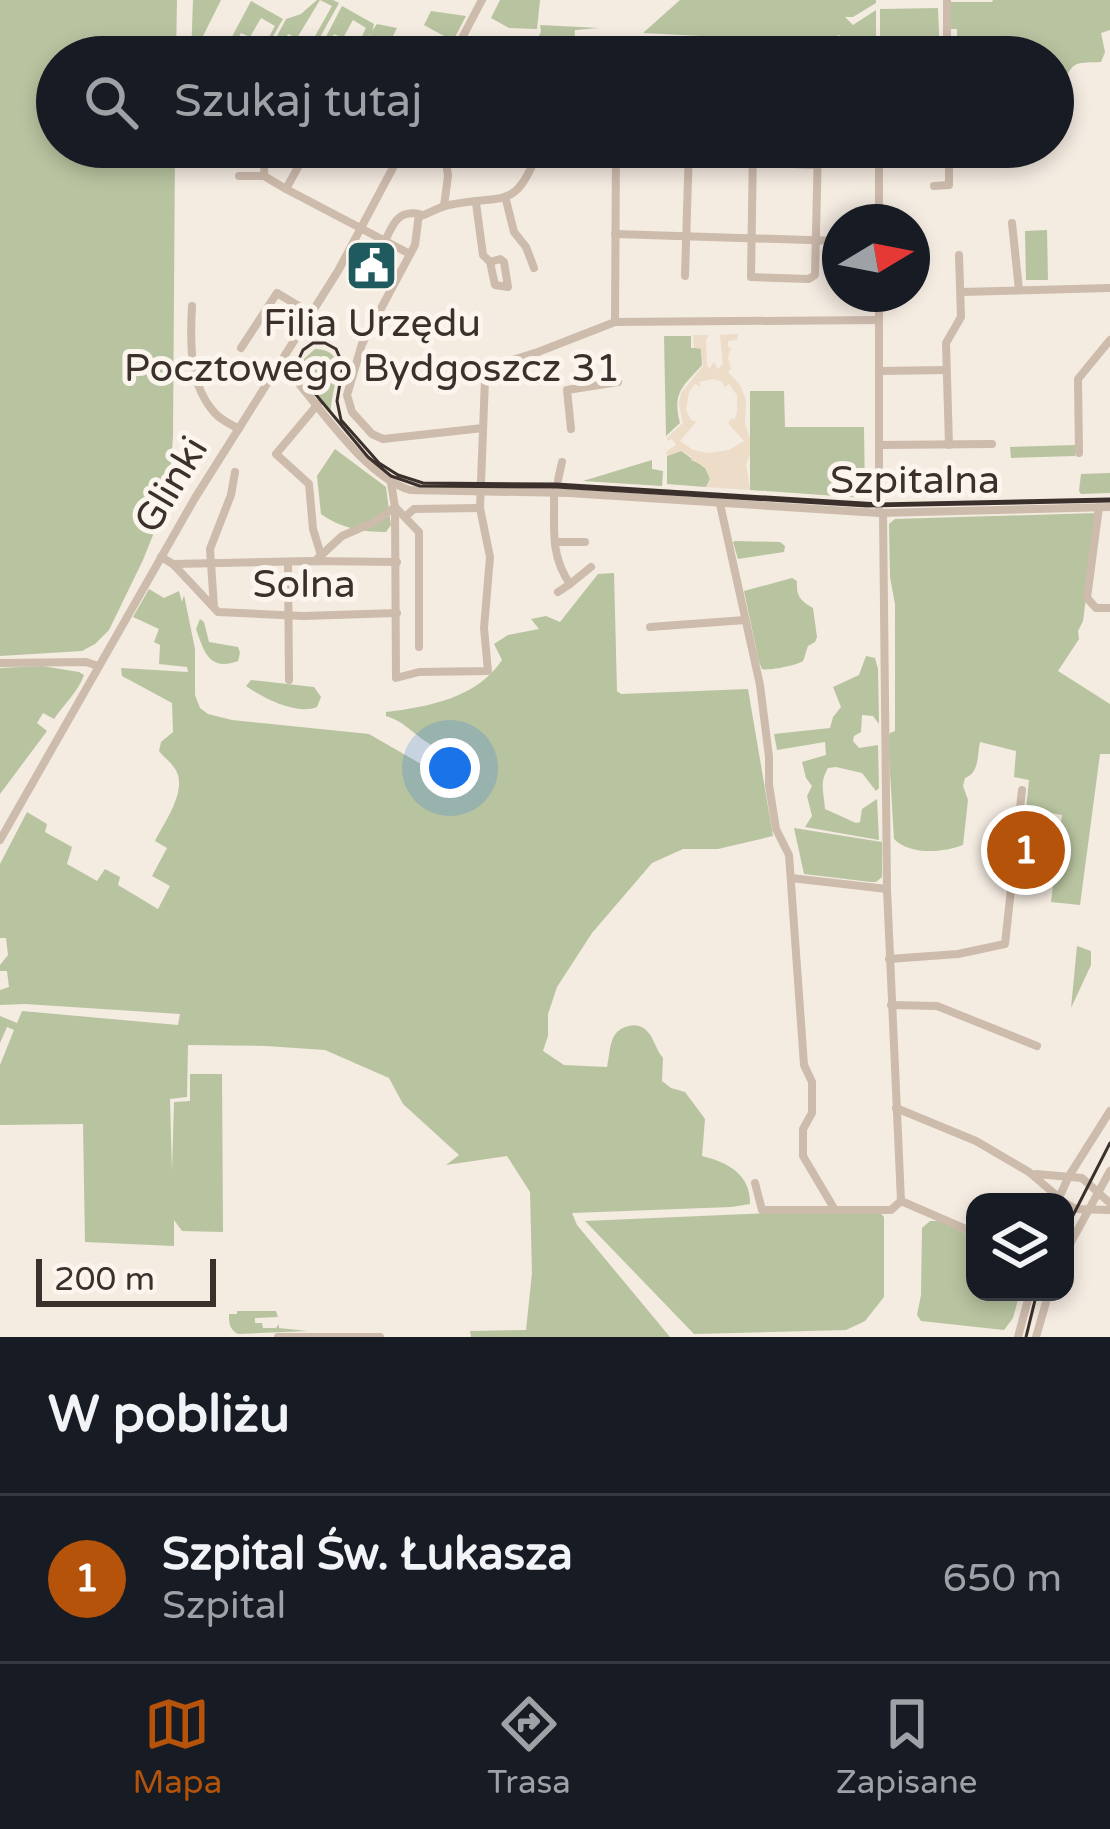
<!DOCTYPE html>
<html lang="pl">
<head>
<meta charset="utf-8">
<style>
  :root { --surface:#171b24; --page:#242831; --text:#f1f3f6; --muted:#9ea1a6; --line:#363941; --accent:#b45309 }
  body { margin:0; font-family:"Varela Round",sans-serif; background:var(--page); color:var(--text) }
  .controls { position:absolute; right:36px; bottom:36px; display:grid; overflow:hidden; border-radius:24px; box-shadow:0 6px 18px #0003 }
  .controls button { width:108px; height:108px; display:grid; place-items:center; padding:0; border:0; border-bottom:3px solid var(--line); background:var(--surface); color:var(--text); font:60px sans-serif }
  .compass { position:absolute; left:822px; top:204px; width:108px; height:108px; border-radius:50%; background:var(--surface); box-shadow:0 6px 18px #0003; rotate:80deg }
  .scale { position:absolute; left:36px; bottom:30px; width:180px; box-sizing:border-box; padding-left:12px; border:6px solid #3b302b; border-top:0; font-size:33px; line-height:42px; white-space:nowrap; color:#3b302b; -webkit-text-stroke:9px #fbf5ee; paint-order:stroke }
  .you { position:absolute; left:450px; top:768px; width:42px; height:42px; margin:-30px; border:9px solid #fff; border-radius:50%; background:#1a73e8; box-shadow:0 0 0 18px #1a73e833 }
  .badge { display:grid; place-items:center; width:78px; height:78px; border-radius:50%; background:var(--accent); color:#fff; font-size:39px; font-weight:700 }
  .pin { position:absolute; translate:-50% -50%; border:6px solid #fff; box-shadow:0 3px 12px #0006 }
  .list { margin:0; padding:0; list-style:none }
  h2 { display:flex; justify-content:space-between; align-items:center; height:156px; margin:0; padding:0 48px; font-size:51px }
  h2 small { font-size:39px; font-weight:400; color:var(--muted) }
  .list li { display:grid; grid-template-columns:78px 1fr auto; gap:36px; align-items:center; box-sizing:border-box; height:168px; padding:0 48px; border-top:3px solid var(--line) }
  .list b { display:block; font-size:45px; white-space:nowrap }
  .list p { margin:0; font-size:39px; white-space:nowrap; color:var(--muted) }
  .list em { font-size:39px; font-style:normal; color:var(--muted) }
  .icon { flex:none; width:66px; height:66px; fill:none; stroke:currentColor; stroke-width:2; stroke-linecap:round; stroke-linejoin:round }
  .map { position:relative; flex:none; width:1110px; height:1337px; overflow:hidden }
  .search { position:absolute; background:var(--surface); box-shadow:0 6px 18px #0003; left:36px; right:36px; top:36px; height:132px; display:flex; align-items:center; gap:30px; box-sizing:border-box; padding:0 42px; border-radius:66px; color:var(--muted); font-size:45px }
  .sheet { height:324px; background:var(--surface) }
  nav { display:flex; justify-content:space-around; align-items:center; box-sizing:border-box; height:168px; border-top:3px solid var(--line); background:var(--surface); font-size:33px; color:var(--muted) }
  nav a { display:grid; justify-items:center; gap:6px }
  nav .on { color:var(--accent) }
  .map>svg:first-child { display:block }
  .green { fill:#b8c4a0 }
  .plaza { fill:#ecdcc8; fill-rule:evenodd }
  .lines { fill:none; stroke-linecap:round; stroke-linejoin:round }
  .minor { stroke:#cdbbac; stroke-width:8 }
  .tram { stroke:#3b302b; stroke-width:3 }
  .labels { text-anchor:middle; stroke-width:10; stroke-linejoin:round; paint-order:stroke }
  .poi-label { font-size:39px; fill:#3b302b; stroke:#fbf5ee }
  .street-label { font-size:39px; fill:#3b302b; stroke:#fbf5ee }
</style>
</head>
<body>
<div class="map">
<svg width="1110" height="1337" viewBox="0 0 1110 1337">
  <rect width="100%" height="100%" fill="#f4ebe1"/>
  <g class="green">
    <path d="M0,0H177L176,57H57V147H175L173,436L169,495L143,560L109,630L95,644L82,651L0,656Z"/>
    <path d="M193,0H221L199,44L215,57H191Z"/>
    <path d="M317,0H333L339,3L309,57L289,56L296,48L306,52L332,6L320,0L297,38L288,34L281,47L287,51L286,54L279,50L276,38L286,19L301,14Z"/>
    <path d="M500,0H540L537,29L509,28L491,18Z"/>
    <path d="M680,0H876V3L853,17H845L853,25L876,10V45L842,44L840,35L817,42L643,33Z"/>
    <path d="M993,0H1110V30L1101,33L1105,52L1101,62C1073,63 1071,61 1063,89L1055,88L1053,57H951L949,49L957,48V29H948L950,2H992Z"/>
    <path d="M251,1L283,19L261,57L243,54L248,46L260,53L275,26L261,18L250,37L241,33L235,45L241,49L239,53L227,46Z"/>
    <path d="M342,6L374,24L372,31L377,24L397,28L391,40L382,36L376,48L380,51L378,55L364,48L371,32L356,57H335L343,49L353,54L366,28L353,20L343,38L334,34L327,47L333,51L329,57L317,54Z"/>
    <path d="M938,8L940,57H887V47H880V9Z"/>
    <path d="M431,11L466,16L453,41L424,25Z"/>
    <path d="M540,25L599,28L575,30L574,50L625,57H527L541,32Z"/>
    <path d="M1047,230L1048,280H1026L1025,231Z"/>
    <path d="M664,336H691V348H701L702,365C683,387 672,391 680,423L666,436Z"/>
    <path d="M315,349C352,350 331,387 331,411C319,397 303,378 304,359Z"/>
    <path d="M750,391H784L785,427H864L865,498L750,490Z"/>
    <path d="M1075,445V456L1011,458L1010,447Z"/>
    <path d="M335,449L386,487L391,525L386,532C362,532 340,528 321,514L317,476Z"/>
    <path d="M681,451L708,470L710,479L706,487L667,484V456Z"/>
    <path d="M652,460V469L663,471L662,486L583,481Z"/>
    <path d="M1110,473V493L1081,494L1079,491L1081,474Z"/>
    <path d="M1097,513L1083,621L1078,631L1079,639L1058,671L1110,704V754H1100L1080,905L1051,902L1062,815L1026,809L1029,780L1014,777L1016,751L980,742C977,755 980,772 965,778L963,786L968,800L963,845C942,853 910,855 894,839L888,739L890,733L895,731V604L890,577L889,524L895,519Z"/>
    <path d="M735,541L780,542L785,546L784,552L738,559L733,542Z"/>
    <path d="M614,573L617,691L621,694L748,689L773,836L718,849H683L652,863L592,933L557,987L548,1014V1036L543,1051L564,1065L607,1067C611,1051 608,1030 629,1026C636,1024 642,1026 647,1031C654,1038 656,1050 663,1058L662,1081L671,1088L685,1092L705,1119L702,1156C727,1162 751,1174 750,1204L731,1207L572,1213L577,1225L670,1337H471L470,1331L526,1330L532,1273L530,1192L507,1156L446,1165L459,1155L403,1104L389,1078L325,1050L266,1046L188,1045L187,1097L170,1099L172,1171L174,1102L190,1101V1074H222L223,1232L182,1231L174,1220V1246L85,1242L83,1124L0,1125V1065L14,1030L7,1027L0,1043V1016L17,1023L22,1011L178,1025L180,1014L25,1004L0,1005V990L9,987L7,971H0V965L8,955L6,938H0V864L27,812L47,824L45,832L72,847L67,864L97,881L105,869L120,877L118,885L158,909L170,886L152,876L167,848L155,841C164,822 191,787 173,766C169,760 163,757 159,751L161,742L173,732L172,703L122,676L121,668L188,672L187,667L159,664L160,645L154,642L159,629L133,617L149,589L164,598L179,591L182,602L184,595L195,649V695L200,708L208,714L232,720L369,734L421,764L438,765L463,774L470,771L469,765C453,759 436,748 422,739C409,729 402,721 386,716V712C428,707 477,698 502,660L494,644L508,635L539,629L531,619L546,616L560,622L598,574Z"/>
    <path d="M792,578L797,581C796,597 801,601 813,608L817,637L815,642L808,646C807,648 804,660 803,661C798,665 769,671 762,669L759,662L744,591Z"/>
    <path d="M200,619L204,622L209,642L238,647L240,653L238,661C209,672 204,651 196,629Z"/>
    <path d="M866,656L875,658L878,669L879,724L873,716L862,715L861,732L854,736L853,741L859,748L878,745L879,788L876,791L862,773L836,767L828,768C819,783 824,793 825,809L856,823L860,822L862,809L877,799L879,840L805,827L812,816L807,796L812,786L806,778L802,762L826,755L825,742L777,750L774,734L830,728L833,717L841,707L833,687L859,675Z"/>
    <path d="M42,666L79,672L84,675C78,692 64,704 54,719L43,713L37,723L47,731L0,794V668Z"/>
    <path d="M251,680L314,687L321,697L317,707C296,715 264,699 246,686Z"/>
    <path d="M794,828L882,842V877L876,882H871L804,874Z"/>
    <path d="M1077,946L1091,951V965L1071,1008Z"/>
    <path d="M771,1213H880L884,1217V1297L865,1321L846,1330L694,1334L585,1221Z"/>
    <path d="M930,1221H940L975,1238V1292H1020L1013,1318L1004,1330L921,1321L917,1315L921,1295L922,1228Z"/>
    <path d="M237,1311H276L278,1317L255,1318V1323H262L263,1328H276L279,1324V1328L307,1331L238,1334C229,1329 229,1323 229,1314H237Z"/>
  </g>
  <path class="plaza" d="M738,334L737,340L728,341V347L731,348L728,358L731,369L728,372L740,385L746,400L745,424L750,439V454L746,464L750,490L706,487L710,479L704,466L691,460L692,457L681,451L667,456L666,452L676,445L672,439L667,441V438L683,423L679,404L681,393L703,366L701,349L694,348L693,335H709L706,340L707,366L710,368L714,362L718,369L723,364L720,335ZM713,379L723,382L724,387L729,384L737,395V413L734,420L732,418L728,423L744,441L729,450L708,453L693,450L680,441L696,422L691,420L686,410L689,392L695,384L701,387L699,382Z"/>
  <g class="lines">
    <g class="minor">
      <path d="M947,0V57"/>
      <path d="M666,42L692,43"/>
      <path d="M729,43L766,44"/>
      <path d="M811,46H831"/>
      <path d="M879,49V57"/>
      <path d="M452,57L482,0"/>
      <path d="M679,57V43"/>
      <path d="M195,147V153L198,155"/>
      <path d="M309,147L286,189L410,254"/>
      <path d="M753,147L751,277L809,279L815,275L818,147"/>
      <path d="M640,159L818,165"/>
      <path d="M239,176H264L286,189"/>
      <path d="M264,176L265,147"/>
      <path d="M934,186L949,185V147"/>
      <path d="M506,200L514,232L526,247L534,268"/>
      <path d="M476,203L483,255L490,262L495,285L508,287L504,262L500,259L490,262"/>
      <path d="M444,206L448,176L446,161"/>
      <path d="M421,216C430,213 439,207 449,205C506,193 515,213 540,147"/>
      <path d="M879,222V147"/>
      <path d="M1012,223L1019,290"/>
      <path d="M615,234L840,241"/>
      <path d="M385,241C393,224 398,210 419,214L415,245L362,344L347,395L352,412L372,434L383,439L483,428"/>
      <path d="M685,276L689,147"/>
      <path d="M961,292L1110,288"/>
      <path d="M879,294V513"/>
      <path d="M192,306C190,342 189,384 214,412C220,420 231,424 239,429"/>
      <path d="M615,322L616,147"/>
      <path d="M241,348L277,293L312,314"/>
      <path d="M281,362C315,400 363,476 410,490L569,493L879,513L1110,507"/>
      <path d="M879,371L946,370"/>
      <path d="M318,404L276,454L309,484L313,529L321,555"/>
      <path d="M571,429L567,390L618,382"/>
      <path d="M880,445L992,444"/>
      <path d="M949,445L946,343L961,317L959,255"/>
      <path d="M1079,453L1078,379L1110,340"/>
      <path d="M558,480L562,462"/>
      <path d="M391,483L395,507L396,678L419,672L488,671L484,628L490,557L480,508L485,379L487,368L538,352L615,322L879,320"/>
      <path d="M554,492C555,526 549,554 570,584L591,567"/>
      <path d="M720,504L760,685L769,757V785L776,829L789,855L804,1065L812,1082V1113L803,1129V1156L835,1210"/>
      <path d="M1099,507L1087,598L1096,608H1110"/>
      <path d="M883,513L887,889L901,1201"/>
      <path d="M406,516L414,509L480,508"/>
      <path d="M555,542H585"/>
      <path d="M161,557L173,564L311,561L397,562"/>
      <path d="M315,561L342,536L374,522L395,507L419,532V647"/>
      <path d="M288,562L289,680"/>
      <path d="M173,564L218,612L303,616L397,613"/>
      <path d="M558,592L570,584"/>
      <path d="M214,607L210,549L231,495L235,472"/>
      <path d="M650,627L745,620"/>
      <path d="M0,663L86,662L98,666"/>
      <path d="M0,840L195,498L338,271L404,147"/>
      <path d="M791,878L887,889"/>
      <path d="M889,959L958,954L1005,944L1022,790"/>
      <path d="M891,1005L937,1006L1037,1046"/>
      <path d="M896,1108L976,1141L1029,1172L1064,1202"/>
      <path d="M1036,1174L1082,1178L1110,1203"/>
      <path d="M755,1183L762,1210H891L901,1201L975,1233"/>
      <path d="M1057,1202L1069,1176L1110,1111"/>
      <path d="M1065,1203L1076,1209L1110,1210"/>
      <path d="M1065,1253L1110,1171"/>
      <path d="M278,1337H380"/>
      <path d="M1018,1337L1030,1292"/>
      <path d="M1036,1337L1049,1292"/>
    </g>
    <g class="tram">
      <path d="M1110,499L879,504L556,484L423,483L398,475L379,463L341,420L337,401L343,365L336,349L325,343H313L303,350L298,361L302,378L368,457L391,476L420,486L556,487L867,506L1110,501"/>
      <path d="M1065,1231L1110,1143"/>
      <path d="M1026,1337L1037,1292"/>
    </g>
  </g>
  <defs>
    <symbol id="civic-square" viewBox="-11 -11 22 22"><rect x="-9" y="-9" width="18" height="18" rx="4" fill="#1f5a5e" stroke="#fbf5ee"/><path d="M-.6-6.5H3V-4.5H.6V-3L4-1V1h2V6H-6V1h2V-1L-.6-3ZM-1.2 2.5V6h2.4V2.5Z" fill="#fff"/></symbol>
  </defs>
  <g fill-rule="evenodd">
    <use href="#civic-square" x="342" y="236" width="59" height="59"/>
  </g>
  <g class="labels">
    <g class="poi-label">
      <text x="372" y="336">Filia Urzędu<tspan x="372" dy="45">Pocztowego Bydgoszcz 31</tspan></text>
    </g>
    <g class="street-label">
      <text x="915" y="493">Szpitalna</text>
      <text transform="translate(170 484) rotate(-59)" y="14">Glinki</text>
      <text x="304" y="597">Solna</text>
    </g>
  </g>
</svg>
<div class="controls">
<button><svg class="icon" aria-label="layers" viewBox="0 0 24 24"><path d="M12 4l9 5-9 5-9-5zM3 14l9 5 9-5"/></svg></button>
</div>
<svg class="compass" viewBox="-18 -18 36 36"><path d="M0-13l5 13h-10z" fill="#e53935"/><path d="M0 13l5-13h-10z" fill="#9ea1a6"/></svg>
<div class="scale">200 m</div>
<div class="you"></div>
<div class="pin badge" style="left:1026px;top:850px">1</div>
<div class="search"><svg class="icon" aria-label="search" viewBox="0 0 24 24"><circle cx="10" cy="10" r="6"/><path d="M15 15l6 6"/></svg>Szukaj tutaj</div>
</div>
<section class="sheet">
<h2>W pobliżu<small></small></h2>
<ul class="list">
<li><span class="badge">1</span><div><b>Szpital Św. Łukasza</b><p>Szpital</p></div><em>650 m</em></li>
</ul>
</section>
<nav>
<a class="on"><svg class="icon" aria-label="map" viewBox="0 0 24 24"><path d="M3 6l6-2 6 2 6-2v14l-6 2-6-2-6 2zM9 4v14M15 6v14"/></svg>Mapa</a>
<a><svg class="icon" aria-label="directions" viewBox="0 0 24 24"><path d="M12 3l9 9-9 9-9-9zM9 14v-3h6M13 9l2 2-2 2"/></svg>Trasa</a>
<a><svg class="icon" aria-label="saved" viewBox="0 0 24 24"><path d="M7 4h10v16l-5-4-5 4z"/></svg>Zapisane</a>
</nav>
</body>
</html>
